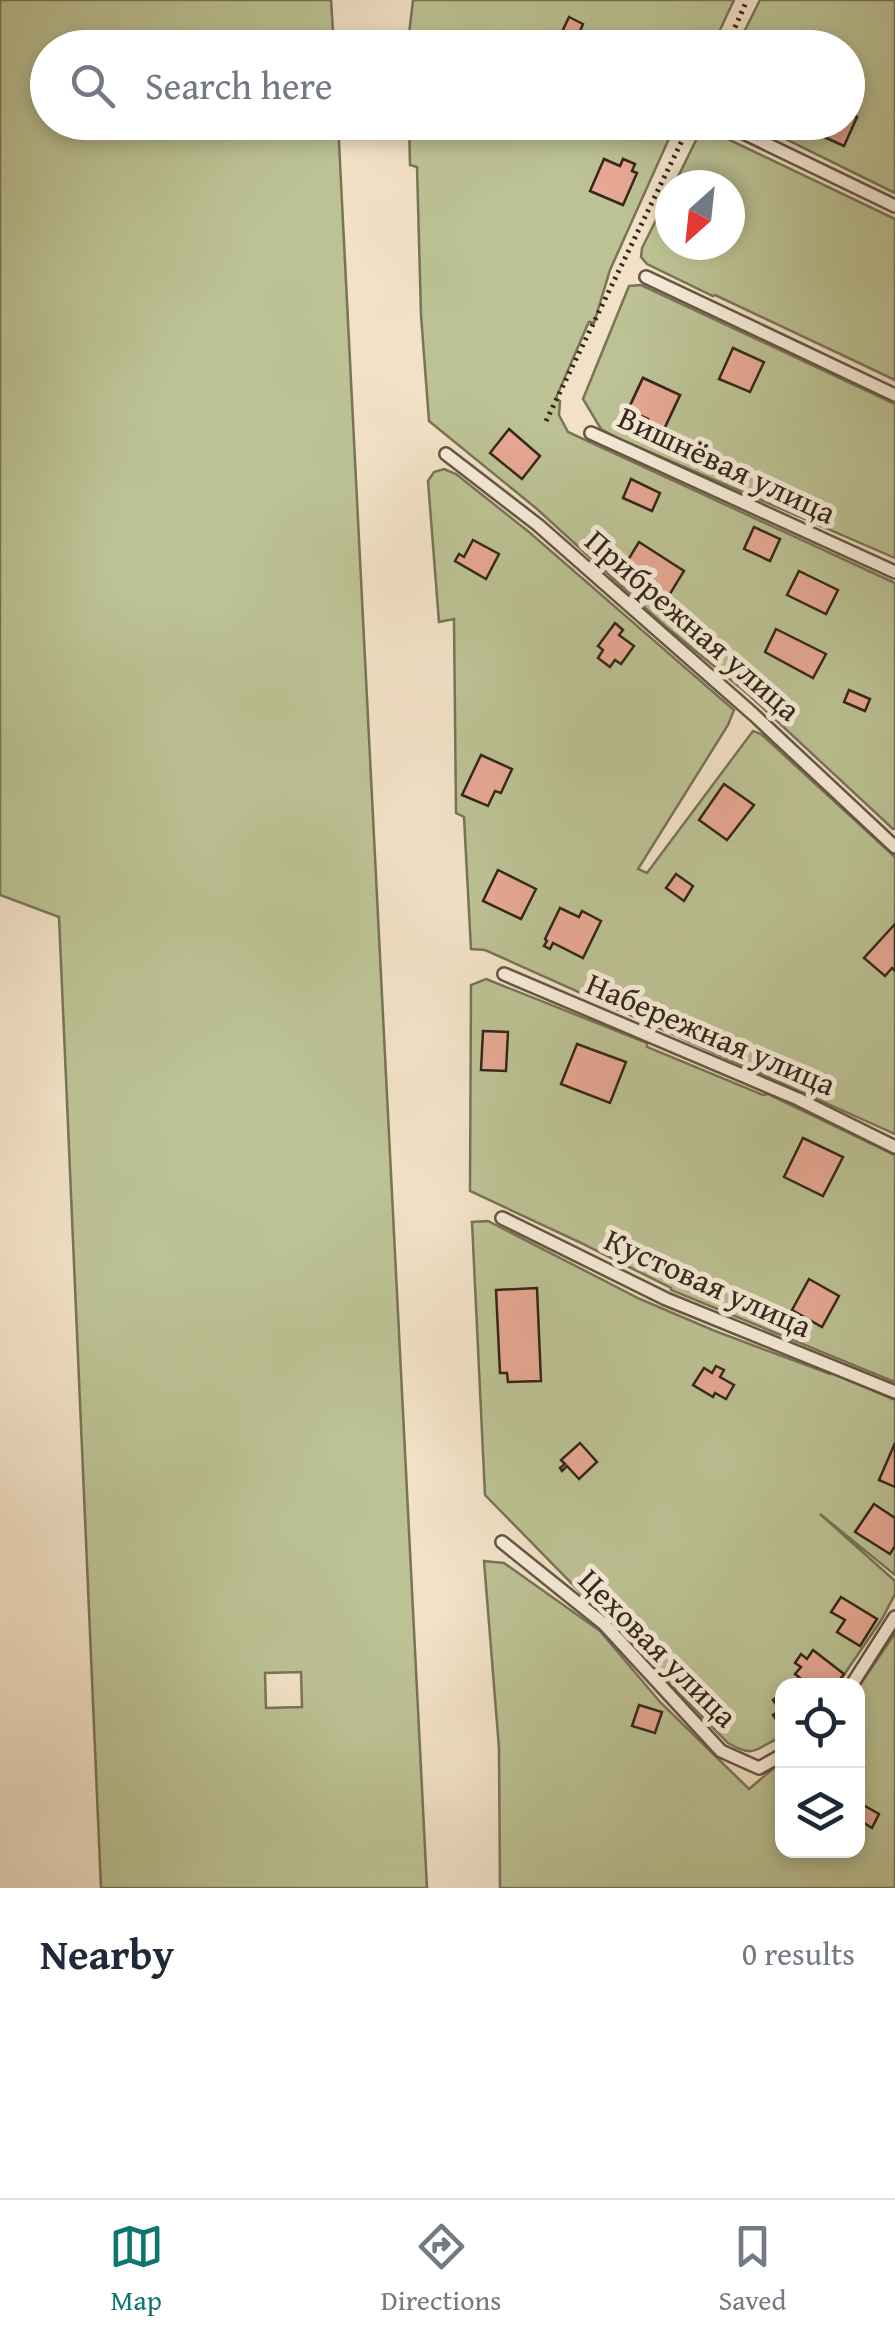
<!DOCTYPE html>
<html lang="en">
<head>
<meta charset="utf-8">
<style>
  :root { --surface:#fff; --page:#f2f2f3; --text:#1f2937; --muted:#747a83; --line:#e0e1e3; --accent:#0f766e }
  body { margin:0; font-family:"Gentium Book Plus",serif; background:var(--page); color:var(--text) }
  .controls { position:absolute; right:30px; bottom:30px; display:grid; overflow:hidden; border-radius:20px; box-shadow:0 5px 15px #0003 }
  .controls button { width:90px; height:90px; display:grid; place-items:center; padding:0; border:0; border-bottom:2px solid var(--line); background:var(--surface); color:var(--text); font:50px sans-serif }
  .compass { position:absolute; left:655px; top:170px; width:90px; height:90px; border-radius:50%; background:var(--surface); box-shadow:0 5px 15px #0003; rotate:207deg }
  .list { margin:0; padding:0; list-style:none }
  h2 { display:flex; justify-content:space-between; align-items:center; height:130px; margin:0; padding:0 40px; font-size:42px }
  h2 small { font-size:32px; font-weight:400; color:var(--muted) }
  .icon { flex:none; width:55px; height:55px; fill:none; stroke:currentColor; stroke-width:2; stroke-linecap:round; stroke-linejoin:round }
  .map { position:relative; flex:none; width:895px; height:1888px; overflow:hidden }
  .search { position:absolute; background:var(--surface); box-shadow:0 5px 15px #0003; left:30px; right:30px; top:30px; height:110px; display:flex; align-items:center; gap:25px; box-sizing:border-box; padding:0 35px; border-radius:55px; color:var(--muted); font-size:38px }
  .sheet { height:310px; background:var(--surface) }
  nav { display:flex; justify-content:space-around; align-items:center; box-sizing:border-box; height:140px; border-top:2px solid var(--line); background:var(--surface); font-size:28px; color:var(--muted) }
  nav a { display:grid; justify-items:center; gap:5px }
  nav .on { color:var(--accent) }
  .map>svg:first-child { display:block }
  .green { fill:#bcc294; stroke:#787457; stroke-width:2.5; fill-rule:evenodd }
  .building { fill:#e7a894; stroke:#34271a; stroke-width:2.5 }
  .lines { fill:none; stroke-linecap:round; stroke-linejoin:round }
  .lane-casing { stroke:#645645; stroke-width:16 }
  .path { stroke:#34271a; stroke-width:5; stroke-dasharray:2.5 5; stroke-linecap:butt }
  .lane { stroke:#f7ecda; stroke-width:11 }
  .labels { text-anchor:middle; stroke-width:10; stroke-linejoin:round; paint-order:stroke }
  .street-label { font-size:32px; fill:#34271a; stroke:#f7ecda }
</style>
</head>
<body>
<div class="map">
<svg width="895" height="1888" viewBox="0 0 895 1888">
  <rect width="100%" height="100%" fill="#f2e1c6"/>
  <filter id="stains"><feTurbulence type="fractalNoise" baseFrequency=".002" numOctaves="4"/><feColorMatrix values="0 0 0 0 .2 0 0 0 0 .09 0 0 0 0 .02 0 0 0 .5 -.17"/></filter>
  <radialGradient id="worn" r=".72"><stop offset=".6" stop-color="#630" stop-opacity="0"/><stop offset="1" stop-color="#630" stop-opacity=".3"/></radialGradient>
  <g class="green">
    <path d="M0,0H331L334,47L48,48V122L338,123L427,1888H101L59,917L0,895ZM301,1672L302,1707L266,1708L265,1673Z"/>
    <path d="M413,0H734L712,47L423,48L408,43Z"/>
    <path d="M760,0H895V193L757,125L755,130L740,123L848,122V48H736Z"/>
    <path d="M409,123H676L610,270L594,323L589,322L587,326L556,398L560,401L559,415L568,432L895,583V828L893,829L748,694L665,626L537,509L429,421L421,315L417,167L410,165Z"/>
    <path d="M711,131L895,219V380L715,295L713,296L647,264L641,257L642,248L670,192V245H730V185H674L699,134Z"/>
    <path d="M641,285L895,404V558L617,438L601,429L583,399L629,286Z"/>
    <path d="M444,469L456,474L529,532L734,710L728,725L638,869L647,873L753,731L761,734L895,857V1134L485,950L471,949L464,817L456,813L454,619L439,622L428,481L434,472Z"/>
    <path d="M486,979L647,1043V1047L763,1095L768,1094L895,1155V1382L671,1290V1288L579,1242L470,1191L471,985Z"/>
    <path d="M488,1221L640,1299L715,1331L830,1374L831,1372L895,1400V1575L820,1514L895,1581V1594L882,1619L837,1685L782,1686V1737C755,1747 757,1760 728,1743L485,1495L472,1222Z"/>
    <path d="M484,1561L504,1563L600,1631L660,1702L749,1789L782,1761V1850H858V1688L895,1633V1888H500L499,1748Z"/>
  </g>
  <g class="building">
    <path d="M569,17L583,24L573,48L555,47Z"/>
    <path d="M848,112L857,117L844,146L822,136L828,122H848Z"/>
    <path d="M604,159L620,166L623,159L635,164L632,171L637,173L623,205L590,191Z"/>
    <path d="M733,348L764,362L750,392L719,379Z"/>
    <path d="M643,378L680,395L665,427L659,429L650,425L648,419L628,410Z"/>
    <path d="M643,378L680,395L665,427L659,429L650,425L648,419L628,410Z"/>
    <path d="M509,429L540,456L522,479L490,453Z"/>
    <path d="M631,479L660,493L652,511L623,498Z"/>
    <path d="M754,527L780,539L770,561L744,549Z"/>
    <path d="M473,540L499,554L486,579L455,561L459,554L464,557Z"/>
    <path d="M639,542L684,571L668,597L623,568Z"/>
    <path d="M799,571L838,590L826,614L787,595Z"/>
    <path d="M615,623L623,630L619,635L634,646L621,664L615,660L610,667L598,658L603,650L598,646Z"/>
    <path d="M776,629L826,654L813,678L765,652Z"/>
    <path d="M849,690L870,699L865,711L844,702Z"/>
    <path d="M481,755L512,769L501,793L495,791L488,806L462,795Z"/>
    <path d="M724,784L754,805L727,840L699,820Z"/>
    <path d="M498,870L536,889L521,919L483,901Z"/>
    <path d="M676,874L693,886L684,901L666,888Z"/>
    <path d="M560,908L579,917L582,911L601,921L583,958L553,943L550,949L544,946L547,941L545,939Z"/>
    <path d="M895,924V971L892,968L885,976L864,958Z"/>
    <path d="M483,1031L508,1032L506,1071L481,1070Z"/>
    <path d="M577,1044L626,1062L610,1103L561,1084Z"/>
    <path d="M791,1069L815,1080L810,1091L786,1081Z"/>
    <path d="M803,1138L843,1157L823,1196L784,1177Z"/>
    <path d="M809,1279L839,1296L822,1327L792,1310Z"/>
    <path d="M537,1288L541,1381L508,1382L507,1373H500L496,1290Z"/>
    <path d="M716,1366L724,1370L720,1377L734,1385L726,1399L715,1393L713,1397L693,1385L704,1368L712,1373Z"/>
    <path d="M580,1443L597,1462L579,1479L567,1466L562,1471L560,1468L565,1464L561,1460Z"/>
    <path d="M895,1443V1487L879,1480Z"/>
    <path d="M874,1504L895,1518V1546L890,1554L855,1532Z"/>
    <path d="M841,1597L877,1619L860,1646L837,1632L845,1620L831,1612Z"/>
    <path d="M813,1650L844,1674L835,1686H810L795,1674L801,1667L795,1663L801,1654L807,1659Z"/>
    <path d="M782,1693V1728L773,1715L780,1710L773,1700Z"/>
    <path d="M639,1705L662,1712L655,1733L632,1726Z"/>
    <path d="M858,1802L879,1814L872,1828L858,1819Z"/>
  </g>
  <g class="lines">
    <defs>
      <g id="lane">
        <path d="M721,122L895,206"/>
        <path d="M646,277L895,395"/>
        <path d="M591,433L895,572"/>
        <path d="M446,454L538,525L753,714L895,847"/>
        <path d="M504,974L798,1099L895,1147"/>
        <path d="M502,1218L666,1299L895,1392"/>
        <path d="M502,1542L604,1624L721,1751L759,1768L782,1755"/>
        <path d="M851,1686L895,1617"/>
      </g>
    </defs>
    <use href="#lane" class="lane-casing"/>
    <g class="path">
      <path d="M726,48L747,0"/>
      <path d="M546,421L691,122"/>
    </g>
    <use href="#lane" class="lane"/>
  </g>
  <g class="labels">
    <g class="street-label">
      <text transform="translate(727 465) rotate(25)" y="11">Вишнёвая улица</text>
      <text transform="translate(693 625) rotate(41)" y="11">Прибрежная улица</text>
      <text transform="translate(711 1034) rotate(23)" y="11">Набережная улица</text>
      <text transform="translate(708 1283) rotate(24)" y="11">Кустовая улица</text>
      <text transform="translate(658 1648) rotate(45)" y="11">Цеховая улица</text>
    </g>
  </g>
  <rect width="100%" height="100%" filter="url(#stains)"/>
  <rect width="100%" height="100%" fill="url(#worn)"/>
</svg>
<div class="controls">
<button><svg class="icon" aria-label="locate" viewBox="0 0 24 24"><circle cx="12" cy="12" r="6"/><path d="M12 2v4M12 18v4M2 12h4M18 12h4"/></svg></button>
<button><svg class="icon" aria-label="layers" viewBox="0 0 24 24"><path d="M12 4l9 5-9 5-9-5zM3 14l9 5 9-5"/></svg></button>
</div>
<svg class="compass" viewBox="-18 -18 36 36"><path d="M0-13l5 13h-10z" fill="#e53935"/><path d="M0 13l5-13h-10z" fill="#747a83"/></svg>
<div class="search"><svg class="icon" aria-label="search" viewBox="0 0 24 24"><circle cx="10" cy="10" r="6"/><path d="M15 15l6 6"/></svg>Search here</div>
</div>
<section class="sheet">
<h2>Nearby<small>0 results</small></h2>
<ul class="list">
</ul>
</section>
<nav>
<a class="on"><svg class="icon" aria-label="map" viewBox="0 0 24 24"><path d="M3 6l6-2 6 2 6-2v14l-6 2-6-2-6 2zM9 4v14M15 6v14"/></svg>Map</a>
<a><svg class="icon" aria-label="directions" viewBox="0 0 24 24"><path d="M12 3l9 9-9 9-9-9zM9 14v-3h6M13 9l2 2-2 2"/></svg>Directions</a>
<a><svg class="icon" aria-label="saved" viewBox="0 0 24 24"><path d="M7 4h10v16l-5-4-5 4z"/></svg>Saved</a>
</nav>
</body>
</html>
